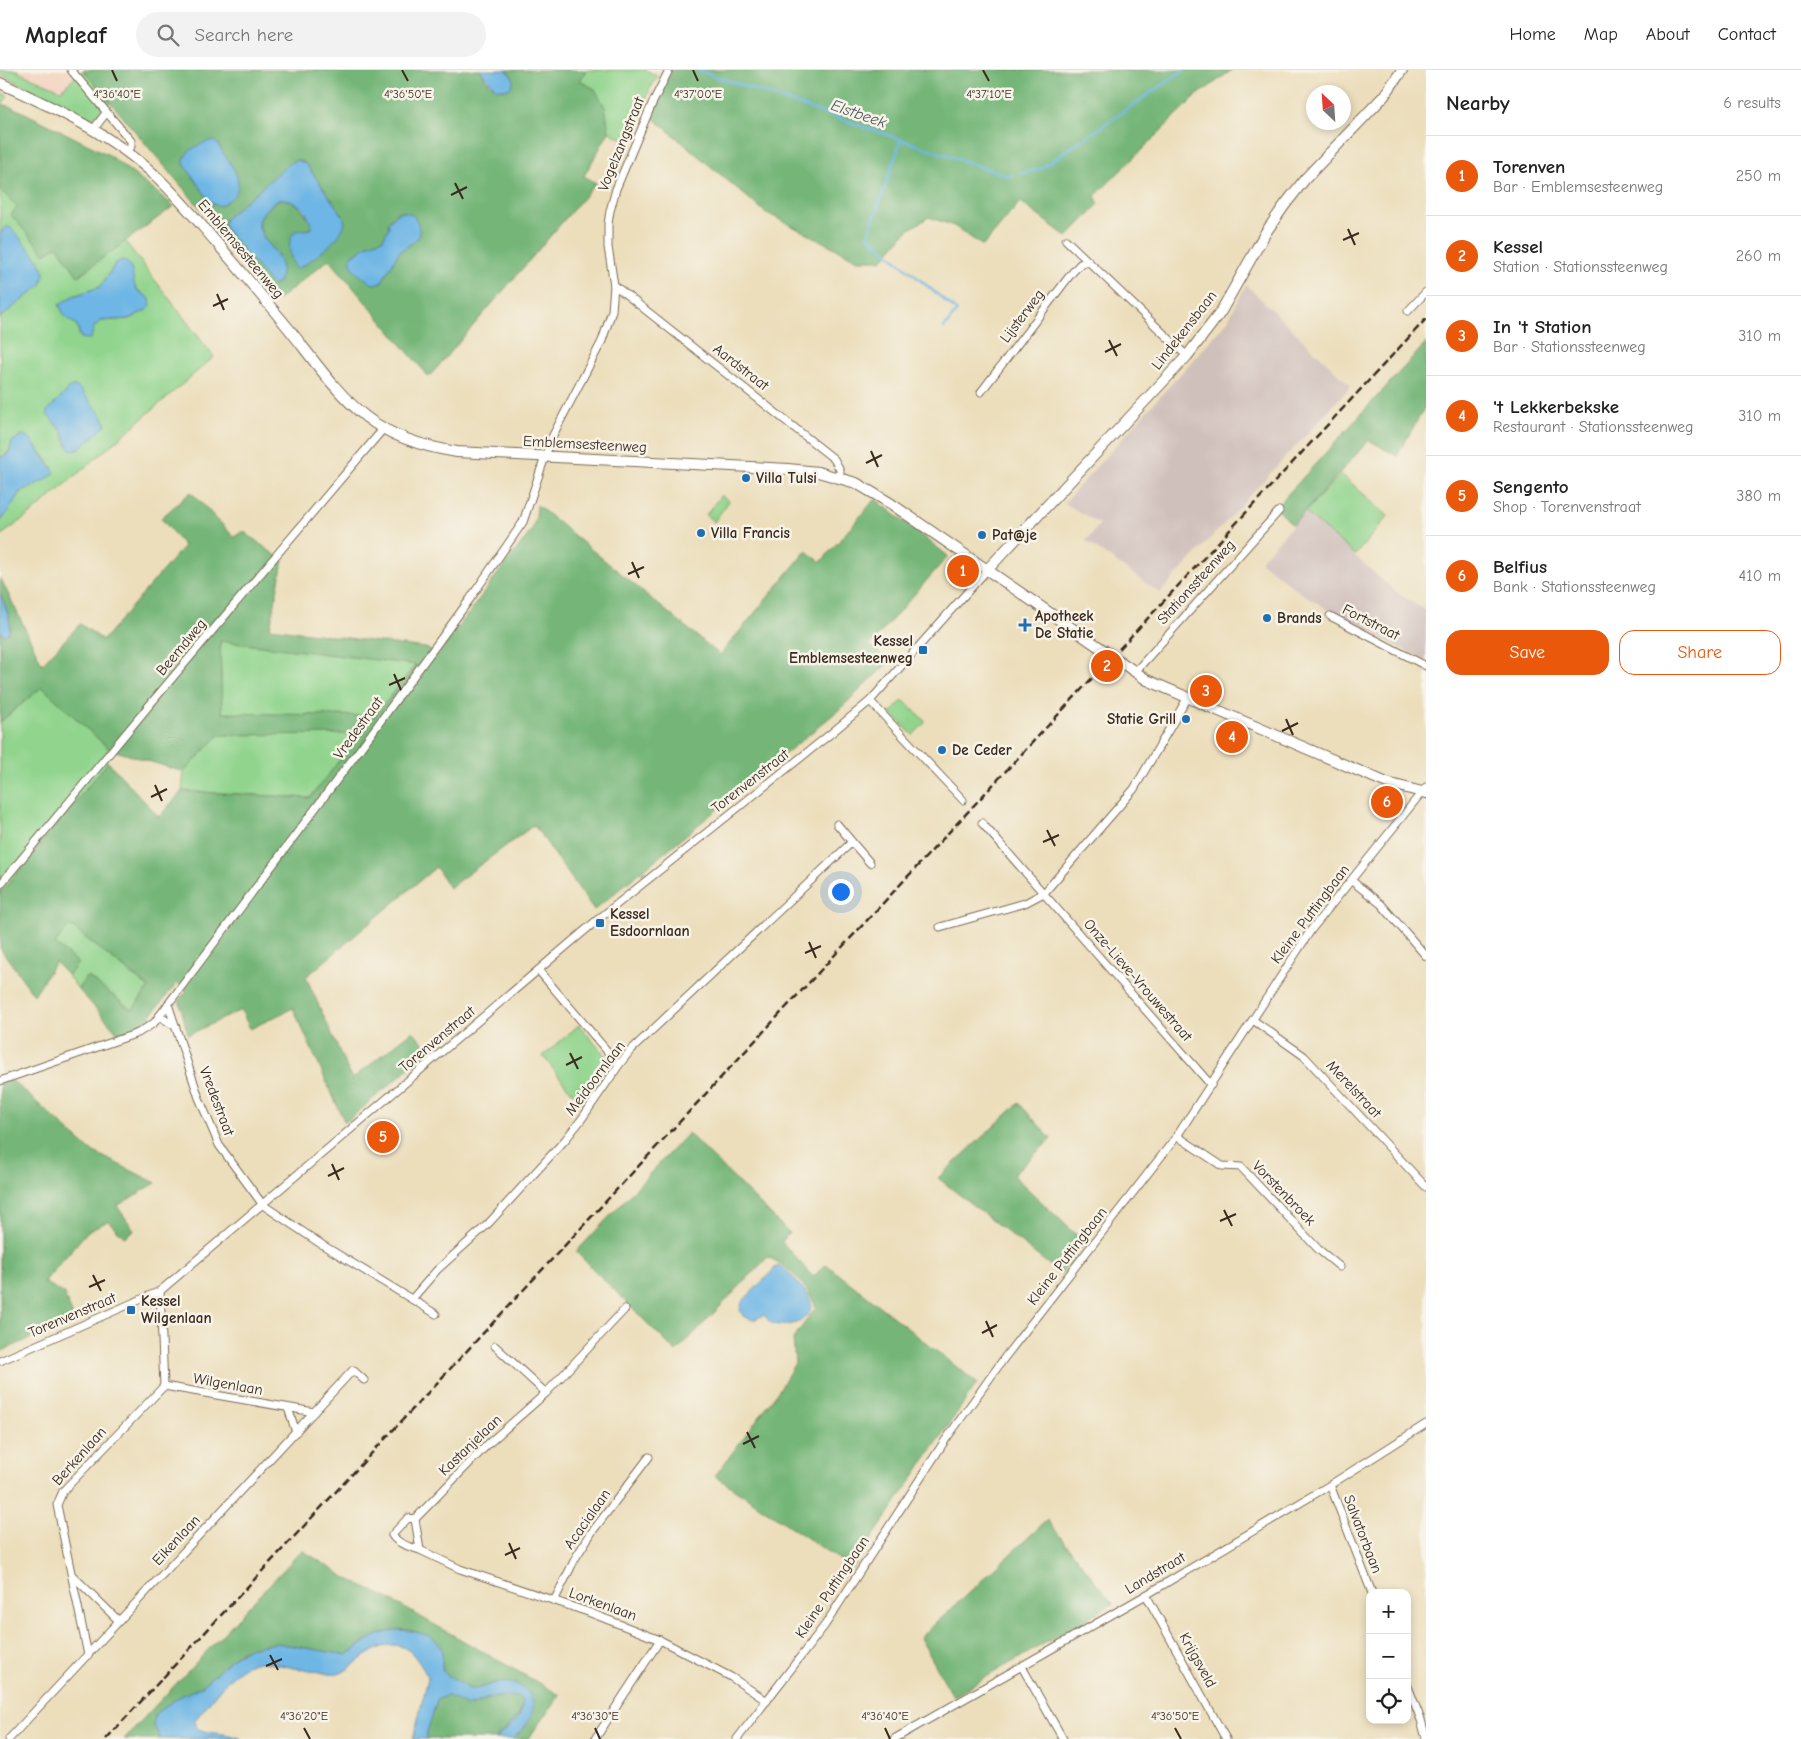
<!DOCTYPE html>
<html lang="en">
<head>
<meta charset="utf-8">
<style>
  :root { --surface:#fff; --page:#f2f2f2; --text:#222; --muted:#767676; --line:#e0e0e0; --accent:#ea580c }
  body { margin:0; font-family:"Comic Neue",sans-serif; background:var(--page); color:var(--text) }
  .controls { position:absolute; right:15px; bottom:15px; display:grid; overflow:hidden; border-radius:10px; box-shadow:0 2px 8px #0003 }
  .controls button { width:45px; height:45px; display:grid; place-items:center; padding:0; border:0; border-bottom:1px solid var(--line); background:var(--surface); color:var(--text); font:25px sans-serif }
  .compass { position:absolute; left:1306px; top:15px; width:45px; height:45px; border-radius:50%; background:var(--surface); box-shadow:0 2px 8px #0003; rotate:335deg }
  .you { position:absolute; left:840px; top:821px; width:18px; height:18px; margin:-12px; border:4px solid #fff; border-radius:50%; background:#1a73e8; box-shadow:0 0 0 8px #1a73e833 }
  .badge { display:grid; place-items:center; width:32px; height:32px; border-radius:50%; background:var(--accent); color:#fff; font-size:16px; font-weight:700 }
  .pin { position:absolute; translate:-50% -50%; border:2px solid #fff; box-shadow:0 1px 5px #0006 }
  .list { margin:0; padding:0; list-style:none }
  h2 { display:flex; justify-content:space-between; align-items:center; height:65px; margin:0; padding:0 20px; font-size:21px }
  h2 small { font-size:16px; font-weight:400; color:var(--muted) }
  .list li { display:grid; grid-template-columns:32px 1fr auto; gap:15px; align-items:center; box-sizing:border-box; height:80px; padding:0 20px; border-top:1px solid var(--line) }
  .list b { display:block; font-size:19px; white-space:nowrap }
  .list p { margin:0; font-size:16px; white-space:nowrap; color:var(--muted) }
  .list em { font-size:16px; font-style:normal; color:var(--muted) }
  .actions { display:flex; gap:10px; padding:15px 20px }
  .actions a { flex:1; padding:11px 0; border:1px solid var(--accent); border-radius:15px; text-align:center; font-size:18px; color:var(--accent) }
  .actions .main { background:var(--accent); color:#fff }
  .icon { flex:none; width:28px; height:28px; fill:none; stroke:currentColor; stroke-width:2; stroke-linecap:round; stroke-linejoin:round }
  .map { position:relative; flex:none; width:1426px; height:1669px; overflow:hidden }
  header { display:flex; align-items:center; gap:30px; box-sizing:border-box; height:70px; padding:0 25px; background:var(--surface); border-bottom:1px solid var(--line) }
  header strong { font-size:24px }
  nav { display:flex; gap:28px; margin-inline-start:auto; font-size:18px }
  .search { width:350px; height:45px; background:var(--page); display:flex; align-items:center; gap:12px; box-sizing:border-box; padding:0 18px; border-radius:28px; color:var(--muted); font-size:19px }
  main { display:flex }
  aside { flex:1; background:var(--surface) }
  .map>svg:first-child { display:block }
  .built { fill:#f4d3c0 }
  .industrial { fill:#d0c0bc }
  .green { fill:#90d48d; stroke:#667f56; fill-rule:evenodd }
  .forest { fill:#74b678; stroke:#58704b; fill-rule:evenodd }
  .water { fill:#6db6e5; stroke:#547082 }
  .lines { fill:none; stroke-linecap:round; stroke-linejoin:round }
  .stream { stroke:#6db6e5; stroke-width:2.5 }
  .street-casing { stroke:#796955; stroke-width:9 }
  .secondary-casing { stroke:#796955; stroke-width:12 }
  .street { stroke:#fff; stroke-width:7 }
  .secondary { stroke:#fff; stroke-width:10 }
  .rail { stroke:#3b2a1e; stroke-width:2.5; stroke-dasharray:8 4; stroke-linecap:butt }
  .ticks { fill:none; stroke:#3b2a1e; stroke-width:2 }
  .poi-dot { fill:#1f6fb2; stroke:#f7f3e8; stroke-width:2 }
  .labels { text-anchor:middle; stroke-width:5; stroke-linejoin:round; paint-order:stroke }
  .street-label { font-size:15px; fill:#3b2a1e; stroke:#f7f3e8 }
  .poi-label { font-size:15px; font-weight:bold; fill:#3b2a1e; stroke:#f7f3e8; text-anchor:start }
  .water-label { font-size:16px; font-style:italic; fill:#4a545a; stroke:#f7f3e8 }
  .ticks-label { font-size:12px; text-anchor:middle; fill:#3b2a1e; stroke:#f7f3e8; stroke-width:5; stroke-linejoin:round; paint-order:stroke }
</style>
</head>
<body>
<header>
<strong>Mapleaf</strong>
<div class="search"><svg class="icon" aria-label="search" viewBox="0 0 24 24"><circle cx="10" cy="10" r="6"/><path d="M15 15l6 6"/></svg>Search here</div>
<nav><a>Home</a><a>Map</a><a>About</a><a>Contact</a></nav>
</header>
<main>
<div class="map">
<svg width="1426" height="1669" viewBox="0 0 1426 1669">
  <rect width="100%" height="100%" fill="#f7f3e8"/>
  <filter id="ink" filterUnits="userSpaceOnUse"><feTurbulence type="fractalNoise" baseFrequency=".02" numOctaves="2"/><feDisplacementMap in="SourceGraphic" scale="10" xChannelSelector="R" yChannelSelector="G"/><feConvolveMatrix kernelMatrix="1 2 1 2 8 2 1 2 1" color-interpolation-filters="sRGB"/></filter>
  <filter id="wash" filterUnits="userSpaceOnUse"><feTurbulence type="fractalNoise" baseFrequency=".0096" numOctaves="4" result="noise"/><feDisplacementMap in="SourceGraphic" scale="20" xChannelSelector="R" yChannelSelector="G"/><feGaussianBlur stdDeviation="1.12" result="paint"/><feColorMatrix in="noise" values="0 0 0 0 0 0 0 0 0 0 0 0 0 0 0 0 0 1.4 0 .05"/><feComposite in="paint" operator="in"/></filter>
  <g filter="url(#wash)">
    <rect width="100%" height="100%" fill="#ecdebb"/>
    <path class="built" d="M18,0H81L61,20L18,2Z"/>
    <g class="industrial">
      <path d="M1246,215L1351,316L1160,523L1086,471L1100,454L1064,433L1227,252Z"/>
      <path d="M1305,442L1397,523L1426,541V591L1341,548L1300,522L1260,491Z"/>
    </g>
    <g class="green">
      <path d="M0,0H18V2L61,20L83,0L110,32L92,49L0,4Z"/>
      <path d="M586,0H646L658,7L652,14L629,72L609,62L605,37L580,11Z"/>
      <path d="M0,22L8,26L2,34L21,41L57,175L78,206L125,171L214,287L33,442L0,466V450L3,449L20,422L53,398L29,367L21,365C10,371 12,384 0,388ZM116,193C125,203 134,218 144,225L135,247L128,249L101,251L79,266V259L75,253L73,226L100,217ZM75,316L106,355L78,380L64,369L63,362L47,341L71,317Z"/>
      <path d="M1341,404L1388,446L1355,485L1305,442Z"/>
      <path d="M721,425L729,431L714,452L706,445Z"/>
      <path d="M220,571L416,594L375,646L222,643Z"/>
      <path d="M42,616L109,679L102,688L108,692L0,824V652Z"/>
      <path d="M903,630L926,652L913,665L890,643Z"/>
      <path d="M361,663L310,728L182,721L184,702L219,665Z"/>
      <path d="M69,855L149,918L132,940L87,906L78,919L68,906L78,893L55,874Z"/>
      <path d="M579,955L610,991L612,997L586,1035L568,1018L543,986Z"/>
    </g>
    <g class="forest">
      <path d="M83,0H480C486,11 494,22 508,19L511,5L507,0H586L580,11L595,19L605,37L609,62L584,106L596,113L429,307L329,189L278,230ZM217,73L238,110L211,133L184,94ZM294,91H302L306,94L343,146L345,153L323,180L297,199L299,160H307L312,156C304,141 299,131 280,129C274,132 269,137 264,142C251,159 269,173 279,187L226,148ZM398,142H403L419,165L416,170L399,182L381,213L373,214L354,199L353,185L367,175L383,169L389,157L390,149Z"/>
      <path d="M673,0H1232L1195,27L1095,126L1099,134L1067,167L1020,132L983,176L954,156L929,147L908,160L882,190H858L765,142L652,47L661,19Z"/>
      <path d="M2,34L21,41L109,85L174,136L78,206L57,176L45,184L11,145L17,136L0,120V37Z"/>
      <path d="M1426,273V335L1397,386L1369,370L1293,455L1277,439V436Z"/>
      <path d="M191,422L234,467L243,461L283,491L270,558L426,578L438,585L504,495L532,460L536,446L537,435L720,585L806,481L821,492L875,429L948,486L870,575L889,592L840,639L594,840L534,755L449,818L436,797L306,907L352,1009L413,961L430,980L345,1053L293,938L250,959L241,940L188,965L179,930L187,921L177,913L144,954L120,965L78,919L87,906L132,940L149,917L69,855L55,874L78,893L68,906L55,892L34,925L0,878V824L108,692L159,747L182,721L310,728L360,664L219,665L184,702L109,679L42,617L0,652V561L2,564L10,559L9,545L0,524V507L42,594L80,554L103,570L184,476L161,448ZM220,571L416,595L375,646L222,643Z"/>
      <path d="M6,1005L90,1080L156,1113L117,1136L134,1160L124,1167L108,1151L87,1162L44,1212L64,1224L74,1249L0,1282V1007Z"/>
      <path d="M1019,1033L1051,1069L1013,1105L1085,1173L1061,1204L938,1108Z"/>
      <path d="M688,1063L789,1163L782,1172L813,1207L826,1194L977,1313L852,1498L715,1406L779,1320L795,1293L793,1269L816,1237C806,1214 791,1198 768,1187L676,1282L576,1182Z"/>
      <path d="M1047,1450L1113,1534L953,1626L920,1568Z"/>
      <path d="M302,1480L345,1507L387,1528L560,1625L528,1669H513L524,1659L531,1647L517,1614L496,1613L473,1620L469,1619L443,1602L441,1577C436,1573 431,1569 425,1566C398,1549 368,1569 347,1585L276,1573L254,1577L242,1581L231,1589L202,1616L179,1627L156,1643C152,1652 156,1661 161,1669H124Z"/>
      <path d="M447,1625C456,1628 462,1636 472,1635C480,1633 487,1628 494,1627C547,1620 514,1652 495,1669H425L437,1630Z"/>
    </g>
    <g class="water">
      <path d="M480,0H507L514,10L511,17L508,19H496Z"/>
      <path d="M209,71H214L217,73C232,98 255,118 219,136L211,133L184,94C183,81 198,75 209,71Z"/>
      <path d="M297,90L306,94L343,146C345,151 345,154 343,158C338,171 309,193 297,199C289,190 286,170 295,161L310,159L312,156C309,151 307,142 302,138C297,134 286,128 280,129C271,131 260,145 258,153C263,179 289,181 279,212L273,216L225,158L224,152L226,148L290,93Z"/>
      <path d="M399,142C414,141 420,151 419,165L416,170L399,182L381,213L373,214C365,208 348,200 351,187L367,175L383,169L389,157L388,152Z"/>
      <path d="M5,157H10L13,160L37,188L43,198L44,204L41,215L0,248V164Z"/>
      <path d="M122,190C135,194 131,208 136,219L150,229L151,236L145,241L128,249L101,251L94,257L91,268L88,269L81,268L77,255L66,248L59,235L73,226L100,217L116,193Z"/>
      <path d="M75,316L79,318L103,347L106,355L78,380C65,384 67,367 61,360C57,355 51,350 47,344V341L71,317Z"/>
      <path d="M21,365L29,367L55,403L47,409L20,422L3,449L0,450V388L9,383L12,372Z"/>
      <path d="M0,524C4,534 15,555 7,564L4,565L0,561Z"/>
      <path d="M777,1196C787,1199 792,1205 798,1213C803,1219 810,1226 811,1233C814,1251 782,1262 769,1251C767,1249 766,1247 764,1245L753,1250L744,1247L740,1241L742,1232Z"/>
      <path d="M394,1560C410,1560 439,1563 442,1582C443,1589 441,1594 443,1602L469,1619C478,1620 487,1615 496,1613C511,1611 530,1615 533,1633C535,1647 522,1660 513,1669H495C505,1660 533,1641 518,1626L492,1627L467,1636L447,1625L437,1630L425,1669H413L428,1608C410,1572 394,1565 361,1589C354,1594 346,1602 338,1604C328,1606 318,1600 308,1600C291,1599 275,1592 259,1592C234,1594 210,1633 195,1650V1655L198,1659C214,1665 228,1662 242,1669H161L153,1654L156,1643L179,1627L202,1616L231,1589L249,1578L276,1573L347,1585L373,1567Z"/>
    </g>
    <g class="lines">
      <g class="stream">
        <path d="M697,0L1008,106L1013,105"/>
        <path d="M901,70L868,166L957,241L944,258"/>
        <path d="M1019,104L1040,99L1184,0"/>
      </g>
    </g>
  </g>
  <g filter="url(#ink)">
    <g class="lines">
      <defs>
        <g id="street">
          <path d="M71,0L131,71V76L128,83"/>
          <path d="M93,60L106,43"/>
          <path d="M1066,170L1187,286"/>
          <path d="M614,215L834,389L840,400V408"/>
          <path d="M1408,241L1426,222"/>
          <path d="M981,322L1071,204L1080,194L1088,191"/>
          <path d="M1330,546L1426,596"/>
          <path d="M1135,602L1279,441"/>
          <path d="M870,631L963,730"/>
          <path d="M982,753L1211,1015"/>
          <path d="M852,772L870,793"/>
          <path d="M1352,811L1381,834L1426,886"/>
          <path d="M0,815L152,632L384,358"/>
          <path d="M940,857L1025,833L1044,823L1134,719L1188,627"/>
          <path d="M539,901L619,995"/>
          <path d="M168,934L199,1028L219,1075L263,1135L321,1174L436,1244"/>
          <path d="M159,946L175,956"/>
          <path d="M1253,950L1304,986L1426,1117"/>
          <path d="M0,1011L138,963L154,953L360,679L470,529L523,452L551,369L602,271L612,241L614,215L608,177V154L610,141L616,119L652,34L669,0"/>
          <path d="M1177,1066L1222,1096L1241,1097L1318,1179L1340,1197"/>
          <path d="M412,1229L437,1200L488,1154L565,1070L581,1050L619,995L630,981L852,772L837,754"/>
          <path d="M495,1276L546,1323"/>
          <path d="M0,1291L160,1221L596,851L829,665L870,631L987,500"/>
          <path d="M164,1316L314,1342"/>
          <path d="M288,1338L296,1362"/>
          <path d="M1330,1415L1372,1523"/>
          <path d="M415,1449L420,1480L460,1499L588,1542L660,1570L731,1607L767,1631"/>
          <path d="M415,1449L488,1374L546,1323L625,1239"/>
          <path d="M415,1449L408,1448L392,1465C397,1474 411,1477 420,1480"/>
          <path d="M73,1506L119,1551"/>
          <path d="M1146,1525L1226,1669"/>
          <path d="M554,1531L576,1487L592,1462L649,1387"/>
          <path d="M88,1585L57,1435L63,1421L164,1316L160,1221"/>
          <path d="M1022,1597L1063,1669"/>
          <path d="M1407,1614L1421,1650L1426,1668"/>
          <path d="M9,1669L353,1300L364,1310"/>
          <path d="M595,1669L660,1570"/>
          <path d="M737,1669L825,1555L944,1372L1005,1287L1177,1066L1311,860L1426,717"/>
          <path d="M894,1669L1146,1525L1330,1415L1426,1354"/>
        </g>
        <g id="secondary">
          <path d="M0,13C55,38 113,65 158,108C179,128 197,150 216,172C241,201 265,230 289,259C313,289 336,323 366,347C392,367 425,377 457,382L788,399L818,402L856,413L890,433L1147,610L1387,713L1426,723"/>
          <path d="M987,500L1187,286L1220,243L1266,162L1284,136L1305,109L1384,26L1402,0"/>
        </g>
      </defs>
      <use href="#street" class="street-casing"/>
      <use href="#secondary" class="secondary-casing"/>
      <use href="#street" class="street"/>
      <use href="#secondary" class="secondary"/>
      <path class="rail" d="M106,1669L1426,249"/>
    </g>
  </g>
  <path class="ticks" d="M112,0L117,11M402,0L408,11M693,0L698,11M983,0L989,11M455,113L463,129M451,125L467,117M1348,159L1355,175M1343,170L1359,163M217,224L224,240M213,236L228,229M1109,270L1117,286M1105,282L1121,274M871,381L878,397M866,393L882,385M632,492L639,508M628,504L644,497M394,604L401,620M389,615L405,608M1286,649L1293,665M1282,661L1298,653M155,715L162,731M151,727L167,719M1047,760L1055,776M1043,772L1059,765M809,872L816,888M805,883L821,876M570,983L578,999M566,995L582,987M332,1094L339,1110M328,1106L344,1098M1224,1140L1232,1156M1220,1151L1236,1144M93,1205L101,1221M89,1217L105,1210M986,1251L993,1267M982,1263L997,1255M747,1362L755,1378M743,1374L759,1366M509,1473L516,1489M505,1485L520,1478M270,1585L278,1600M266,1596L282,1589M304,1658L310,1669M595,1658L600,1669M885,1658L890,1669M1175,1658L1181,1669"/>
  <g class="poi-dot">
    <circle cx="746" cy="408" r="5"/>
    <circle cx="701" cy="463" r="5"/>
    <circle cx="982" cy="465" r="5"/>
    <circle cx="1267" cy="548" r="5"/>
    <path d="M1022.5 547.5h5v5h5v5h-5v5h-5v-5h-5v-5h5z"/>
    <rect x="918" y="575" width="10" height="10" rx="2.5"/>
    <circle cx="1186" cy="649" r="5"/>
    <circle cx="942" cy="680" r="5"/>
    <rect x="595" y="848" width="10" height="10" rx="2.5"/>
    <rect x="126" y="1235" width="10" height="10" rx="2.5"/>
  </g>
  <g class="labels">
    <g class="street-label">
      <text transform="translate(621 74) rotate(-68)" y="5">Vogelzangstraat</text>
      <text transform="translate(241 179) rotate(50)" y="5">Emblemsesteenweg</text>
      <text transform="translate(1022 246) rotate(-53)" y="5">Lijsterweg</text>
      <text transform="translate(1184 260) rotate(-52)" y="5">Lindekensbaan</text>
      <text transform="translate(741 297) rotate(38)" y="5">Aardstraat</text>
      <text transform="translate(585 374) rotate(3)" y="5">Emblemsesteenweg</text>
      <text transform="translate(1196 512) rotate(-48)" y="5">Stationssteenweg</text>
      <text transform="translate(1371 552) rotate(27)" y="5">Fortstraat</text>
      <text transform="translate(181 577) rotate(-50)" y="5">Beemdweg</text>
      <text transform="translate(358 658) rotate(-54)" y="5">Vredestraat</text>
      <text transform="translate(750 711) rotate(-38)" y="5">Torenvenstraat</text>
      <text transform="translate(1310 844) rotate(-53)" y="5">Kleine Puttingbaan</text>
      <text transform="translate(1138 910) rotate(49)" y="5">Onze-Lieve-Vrouwestraat</text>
      <text transform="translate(437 969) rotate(-40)" y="5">Torenvenstraat</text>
      <text transform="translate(595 1008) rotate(-53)" y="5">Meidoornlaan</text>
      <text transform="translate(1354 1019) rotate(47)" y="5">Merelstraat</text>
      <text transform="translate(217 1031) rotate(69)" y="5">Vredestraat</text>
      <text transform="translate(1284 1123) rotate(46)" y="5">Vorstenbroek</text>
      <text transform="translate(1067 1186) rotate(-52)" y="5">Kleine Puttingbaan</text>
      <text transform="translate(72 1245) rotate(-23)" y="5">Torenvenstraat</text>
      <text transform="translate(228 1314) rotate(10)" y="5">Wilgenlaan</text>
      <text transform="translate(470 1375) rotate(-44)" y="5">Kastanjelaan</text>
      <text transform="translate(79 1386) rotate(-48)" y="5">Berkenlaan</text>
      <text transform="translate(587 1449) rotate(-55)" y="5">Acacialaan</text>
      <text transform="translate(1363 1464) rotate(69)" y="5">Salvatorbaan</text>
      <text transform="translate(176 1470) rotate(-47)" y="5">Eikenlaan</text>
      <text transform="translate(1155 1503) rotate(-31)" y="5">Landstraat</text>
      <text transform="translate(832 1517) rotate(-56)" y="5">Kleine Puttingbaan</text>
      <text transform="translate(603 1534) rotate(20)" y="5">Lorkenlaan</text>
      <text transform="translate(1198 1590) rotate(61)" y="5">Krijgsveld</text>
    </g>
    <g class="poi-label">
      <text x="756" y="413">Villa Tulsi</text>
      <text x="711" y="468">Villa Francis</text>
      <text x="992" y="470">Pat@je</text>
      <text x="1035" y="551">Apotheek<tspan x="1035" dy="17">De Statie</tspan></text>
      <text x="1277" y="553">Brands</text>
      <text x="913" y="576" text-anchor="end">Kessel<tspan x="913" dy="17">Emblemsesteenweg</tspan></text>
      <text x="1176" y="654" text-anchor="end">Statie Grill</text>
      <text x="952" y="685">De Ceder</text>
      <text x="610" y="849">Kessel<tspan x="610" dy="17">Esdoornlaan</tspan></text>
      <text x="141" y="1236">Kessel<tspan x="141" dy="17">Wilgenlaan</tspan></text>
    </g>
    <g class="water-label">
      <text transform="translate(859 43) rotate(19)" y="6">Elstbeek</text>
    </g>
  </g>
  <g class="ticks-label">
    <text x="117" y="28">4°36'40"E</text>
    <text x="408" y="28">4°36'50"E</text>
    <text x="698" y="28">4°37'00"E</text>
    <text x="989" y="28">4°37'10"E</text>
    <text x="304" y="1650">4°36'20"E</text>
    <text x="595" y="1650">4°36'30"E</text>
    <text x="885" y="1650">4°36'40"E</text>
    <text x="1175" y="1650">4°36'50"E</text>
  </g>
</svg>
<div class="controls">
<button>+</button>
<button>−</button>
<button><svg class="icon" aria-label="locate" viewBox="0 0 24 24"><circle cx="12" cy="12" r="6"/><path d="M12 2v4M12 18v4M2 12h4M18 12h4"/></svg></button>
</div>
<svg class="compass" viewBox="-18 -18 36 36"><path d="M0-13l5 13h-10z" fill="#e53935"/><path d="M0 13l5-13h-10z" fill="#767676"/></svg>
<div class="you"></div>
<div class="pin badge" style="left:963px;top:501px">1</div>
<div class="pin badge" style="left:1107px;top:596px">2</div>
<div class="pin badge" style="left:1206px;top:621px">3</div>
<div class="pin badge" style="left:1232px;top:667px">4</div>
<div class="pin badge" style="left:383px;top:1067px">5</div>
<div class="pin badge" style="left:1387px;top:732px">6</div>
</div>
<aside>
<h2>Nearby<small>6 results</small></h2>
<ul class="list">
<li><span class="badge">1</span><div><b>Torenven</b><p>Bar · Emblemsesteenweg</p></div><em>250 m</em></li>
<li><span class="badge">2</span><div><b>Kessel</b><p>Station · Stationssteenweg</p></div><em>260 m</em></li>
<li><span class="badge">3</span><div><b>In 't Station</b><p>Bar · Stationssteenweg</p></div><em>310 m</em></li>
<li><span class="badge">4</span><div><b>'t Lekkerbekske</b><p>Restaurant · Stationssteenweg</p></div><em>310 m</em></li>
<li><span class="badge">5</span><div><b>Sengento</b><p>Shop · Torenvenstraat</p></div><em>380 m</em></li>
<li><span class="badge">6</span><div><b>Belfius</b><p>Bank · Stationssteenweg</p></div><em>410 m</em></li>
</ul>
<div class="actions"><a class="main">Save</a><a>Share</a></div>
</aside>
</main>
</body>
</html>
